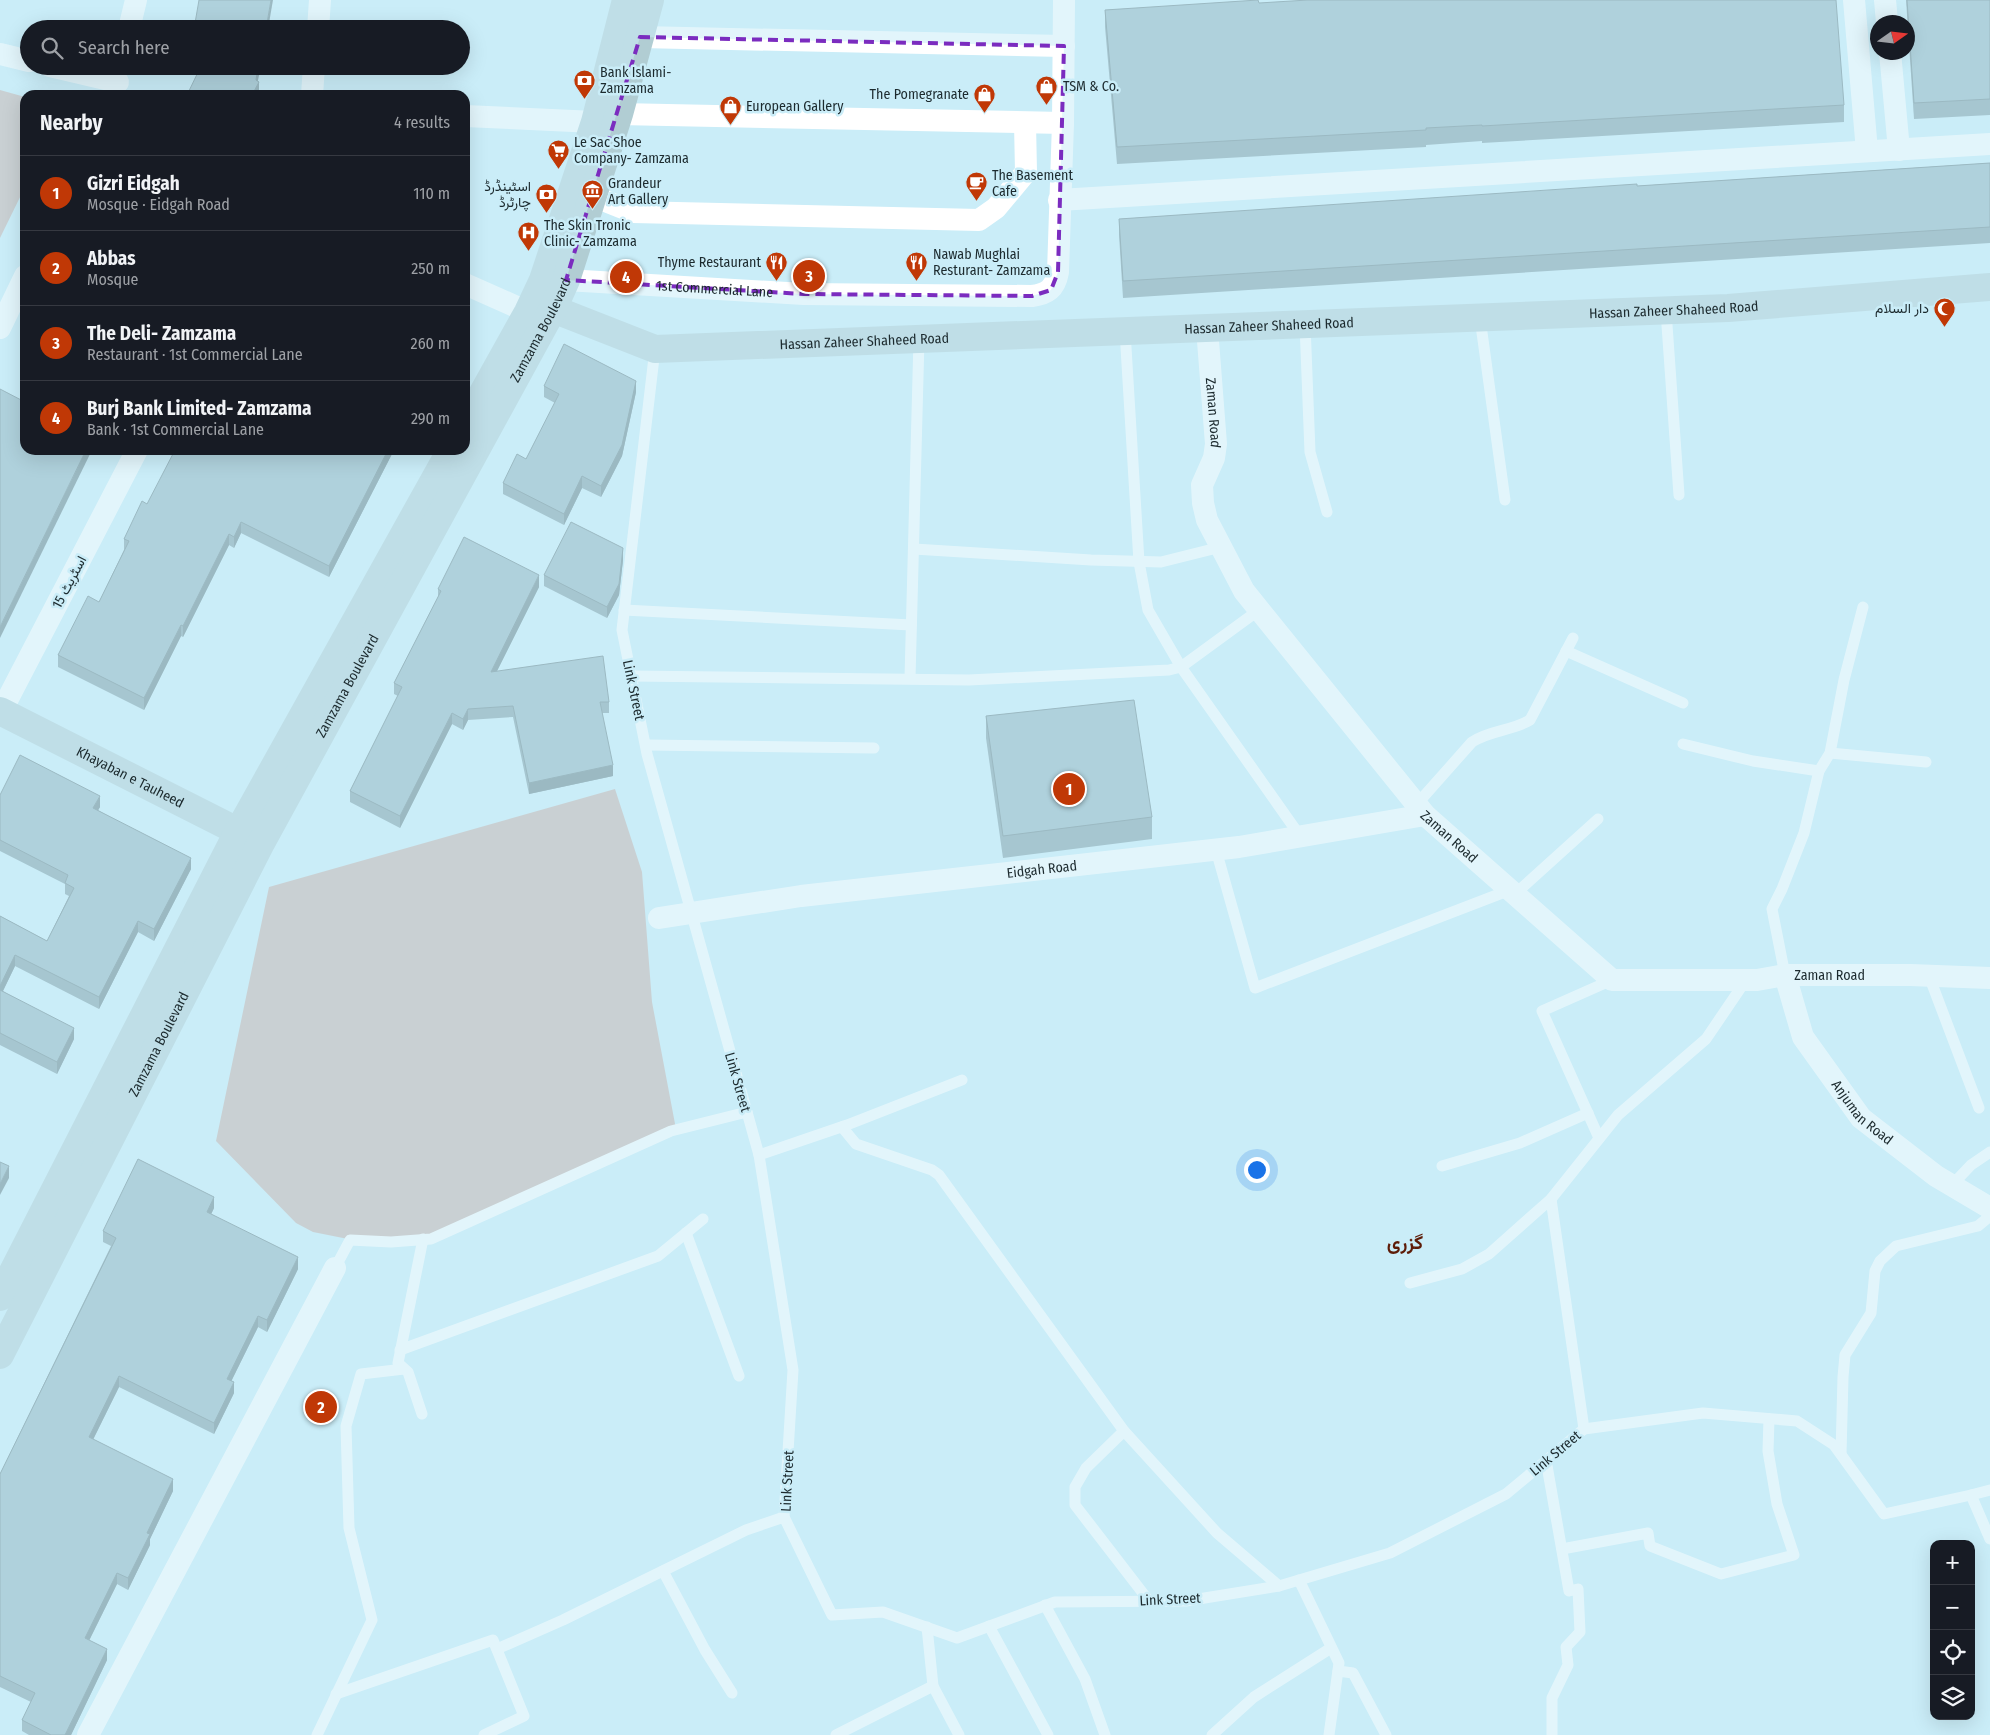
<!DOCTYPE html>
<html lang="en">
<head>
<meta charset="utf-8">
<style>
  :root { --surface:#171b24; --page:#20242c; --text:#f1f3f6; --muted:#9ea1a6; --line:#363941; --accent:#c03806 }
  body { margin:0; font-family:"Fira Sans Condensed",Vazirmatn,sans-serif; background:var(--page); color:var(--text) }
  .controls { position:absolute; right:15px; bottom:15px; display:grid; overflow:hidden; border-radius:10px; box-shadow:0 5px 20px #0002 }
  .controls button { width:45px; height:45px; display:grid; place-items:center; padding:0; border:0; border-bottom:1px solid var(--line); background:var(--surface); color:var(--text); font:25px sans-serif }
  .compass { position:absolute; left:1870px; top:15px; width:45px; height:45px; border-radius:50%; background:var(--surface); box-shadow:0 5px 20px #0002; rotate:76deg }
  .you { position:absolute; left:1256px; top:1169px; width:18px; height:18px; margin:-12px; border:4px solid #fff; border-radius:50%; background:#1a73e8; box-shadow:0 0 0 8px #1a73e833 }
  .badge { display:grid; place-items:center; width:32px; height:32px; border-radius:50%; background:var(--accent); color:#fff; font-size:16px; font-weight:700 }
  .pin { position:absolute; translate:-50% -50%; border:2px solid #fff; box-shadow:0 1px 5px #0006 }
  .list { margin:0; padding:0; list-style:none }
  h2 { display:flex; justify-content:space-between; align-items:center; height:65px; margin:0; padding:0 20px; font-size:21px }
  h2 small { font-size:16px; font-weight:400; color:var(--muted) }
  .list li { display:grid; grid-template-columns:32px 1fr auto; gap:15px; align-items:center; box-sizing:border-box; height:75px; padding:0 20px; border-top:1px solid var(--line) }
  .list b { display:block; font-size:19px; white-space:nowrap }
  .list p { margin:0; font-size:16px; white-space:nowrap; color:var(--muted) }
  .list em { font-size:16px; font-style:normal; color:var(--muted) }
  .icon { flex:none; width:28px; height:28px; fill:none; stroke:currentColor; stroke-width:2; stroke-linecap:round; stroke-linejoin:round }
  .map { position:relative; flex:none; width:1990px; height:1735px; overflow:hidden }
  .search { position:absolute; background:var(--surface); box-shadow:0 5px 20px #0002; left:20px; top:20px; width:450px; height:55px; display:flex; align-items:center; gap:12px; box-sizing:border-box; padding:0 18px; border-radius:28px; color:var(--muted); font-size:19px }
  .panel { position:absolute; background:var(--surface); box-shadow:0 5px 20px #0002; left:20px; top:90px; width:450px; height:365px; border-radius:15px }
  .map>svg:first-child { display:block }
  .green { fill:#c8aea7 }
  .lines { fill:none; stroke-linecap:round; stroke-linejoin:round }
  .lane { stroke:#fff; stroke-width:11 }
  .street { stroke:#fff; stroke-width:22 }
  .secondary { stroke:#b1cdd3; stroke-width:28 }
  .wall { fill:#7a97a0 }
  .shaded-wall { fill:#637b82 }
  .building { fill:#8eb0ba; stroke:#637b82 }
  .marked { fill:none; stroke:#7b2cbf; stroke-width:4; stroke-dasharray:10 6; stroke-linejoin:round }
  .labels { text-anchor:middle; stroke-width:5; stroke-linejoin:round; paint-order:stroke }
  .poi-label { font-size:14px; fill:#1c2a2e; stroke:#caedf8; text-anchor:start }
  .street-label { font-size:14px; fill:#1c2a2e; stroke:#caedf8 }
  .district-label { font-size:19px; font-weight:bold; fill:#5d1c08; stroke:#caedf8 }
</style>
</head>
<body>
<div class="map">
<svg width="1990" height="1735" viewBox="0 0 1990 1735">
  <rect width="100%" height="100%" fill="#caedf8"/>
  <g class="green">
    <path d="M0,90L25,97V187L0,238Z"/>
    <path d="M615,789L642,872L652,1002L676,1129L431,1239L363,1242L313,1232L296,1223L216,1141L269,887Z"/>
  </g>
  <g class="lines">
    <g class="lane">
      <path d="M1666,311L1679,495"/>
      <path d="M1480,318L1505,500"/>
      <path d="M1305,324L1310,452L1327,512"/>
      <path d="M1125,331L1139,562L1148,610L1181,667L1300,836"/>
      <path d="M655,349L622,630L647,754L759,1155L793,1370L784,1517L832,1615L883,1612L957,1638L1055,1602L1186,1601L1279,1586L1390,1553L1506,1494L1584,1429L1551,1199"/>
      <path d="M914,549L1091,560L1161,562L1221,547"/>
      <path d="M624,610L911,625"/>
      <path d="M1566,651L1683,703"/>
      <path d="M631,676L969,680L1169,670L1181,667L1259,610"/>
      <path d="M910,678L919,339"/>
      <path d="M1683,744L1753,761L1819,771"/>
      <path d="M646,745L874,748"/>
      <path d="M1830,753L1926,762"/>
      <path d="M1417,804L1472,742C1490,730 1512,731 1530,720L1573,638"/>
      <path d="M1216,850L1255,988L1510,890"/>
      <path d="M1515,894L1598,819"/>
      <path d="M1785,975L1772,909L1782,889L1804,833L1819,771L1830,753L1844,680L1863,607"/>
      <path d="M1929,976L1979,1108"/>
      <path d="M842,1127L856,1144L932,1170L939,1175L1124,1431L1217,1533L1279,1586"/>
      <path d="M1599,1138L1542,1011L1612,980"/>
      <path d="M759,1155L847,1125L962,1080"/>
      <path d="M1442,1166L1520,1143L1588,1113"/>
      <path d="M1952,1185L1971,1165L1990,1152"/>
      <path d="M686,1233L739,1376"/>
      <path d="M335,1268L350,1240L391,1242L431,1239L671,1131L747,1112"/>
      <path d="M1410,1283L1462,1269L1489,1254L1551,1199L1618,1115L1706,1039L1746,980"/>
      <path d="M400,1350L658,1256L703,1219"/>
      <path d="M422,1414L408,1372L398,1363L423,1239"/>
      <path d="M1584,1429L1703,1413L1797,1421L1834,1445L1884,1514L1971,1495L1990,1539"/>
      <path d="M1124,1431L1086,1468L1075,1487V1505L1149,1601"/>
      <path d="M1841,1454L1843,1377L1845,1355L1871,1313L1875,1271L1880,1261L1896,1246L1978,1226L1990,1216"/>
      <path d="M1546,1460L1569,1591L1578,1589L1580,1632L1566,1647L1568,1665L1552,1698V1735"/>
      <path d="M1971,1495L1990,1490"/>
      <path d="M1562,1549L1648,1533L1650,1546L1721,1574L1794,1555L1777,1504L1768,1451L1769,1419"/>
      <path d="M663,1571L705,1650L732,1693"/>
      <path d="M1299,1580L1339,1663L1329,1735"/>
      <path d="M1045,1605L1085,1679L1105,1735"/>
      <path d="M989,1626L1048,1735"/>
      <path d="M927,1627L933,1686L959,1735"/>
      <path d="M497,1649L563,1620L746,1530L784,1517"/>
      <path d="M1338,1671L1353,1673L1386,1735"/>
      <path d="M336,1694L493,1640L524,1716L484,1735"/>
      <path d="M317,1735L372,1620L349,1528L346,1426L361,1374L404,1369"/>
      <path d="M836,1735L933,1686"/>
      <path d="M1212,1735L1254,1697L1331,1648"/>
    </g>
    <g class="street">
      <path d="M1854,0L1867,151"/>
      <path d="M1885,0L1887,22"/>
      <path d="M129,29L136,0"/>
      <path d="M318,29L320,0"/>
      <path d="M640,37L1064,46"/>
      <path d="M1890,52L1899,150"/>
      <path d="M0,54L29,61"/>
      <path d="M50,66L118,82"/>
      <path d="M312,95L314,66"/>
      <path d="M619,114L1063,123"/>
      <path d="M465,116L595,122"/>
      <path d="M593,196L633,212L979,220L996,208L1026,172L1025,123"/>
      <path d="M1059,200L1990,144"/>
      <path id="s1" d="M566,280L804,294L1032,296C1047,294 1055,289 1058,272L1063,123L1064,0"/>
      <path d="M465,284L528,312"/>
      <path d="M0,328L25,276"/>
      <path id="s2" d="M1207,328L1216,444L1214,458L1202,485L1203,503L1207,520L1244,591L1425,815L1612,980H1757L1785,975H1910L1990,978"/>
      <path d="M0,714L137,450"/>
      <path id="s3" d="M659,918L801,896L1239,847L1425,815"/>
      <path id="s4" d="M1785,975L1803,1037L1861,1118L1936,1176L1990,1208"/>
      <path d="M88,1735L335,1268"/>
    </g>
    <g class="secondary">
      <path id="s5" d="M553,309L655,349L1728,308L1990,287"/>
      <path d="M465,425L528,312L543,280L595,122L626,0"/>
      <path id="s6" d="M0,711L255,840"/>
      <path d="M0,1297L238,832L451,450"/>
      <path id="s7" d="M0,1355L261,843L553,309L566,280L619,114L650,0"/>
    </g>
  </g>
  <g class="wall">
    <path d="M1906,0H1990V115L1914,119Z"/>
    <path d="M1259,3L1844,105V122L1482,143V141L1426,145V147L1117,164L1105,27V10Z"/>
    <path d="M1990,163V243L1123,298L1119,235V219L1637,186Z"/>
    <path d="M544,386L636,392L622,456L601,497L582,488L564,525L503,494V483L526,459L555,403L544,397Z"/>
    <path d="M394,450L329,577L241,533L234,548L229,545L183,637L181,636L144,710L58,667V655L99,602L124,550V539L147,504Z"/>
    <path d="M623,560L619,595L607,618L544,586V575Z"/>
    <path d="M539,587L497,671L609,702V713H602L613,776L529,794L513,717L468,720L463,730L452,724L400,828L350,802V791L398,696L394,694V683L438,597V589Z"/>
    <path d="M986,716L1152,817V839L1003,858L986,738Z"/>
    <path d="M0,795L100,807L98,810L191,869L154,941L138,932L99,1009L15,966L3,991L74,1039L57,1074L0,1045V916L47,941L69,896L65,894V884L0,851Z"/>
    <path d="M214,1208L211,1214L298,1269L267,1332L258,1327L231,1381L234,1393L214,1434L119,1387L93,1439L173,1491L150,1539V1545L128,1590L117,1584L89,1640L107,1660L71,1735H29L22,1731V1720L31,1702L0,1687V1474L111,1246L103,1242V1231Z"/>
  </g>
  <g class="shaded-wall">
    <path d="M271,0H273L268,29H266Z"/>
    <path d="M258,66H261L257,85L259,82V93L258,95H252Z"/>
    <path d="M636,381V392L622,456L601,497V486Z"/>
    <path d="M86,450H92L0,638V627Z"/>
    <path d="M388,450H394L329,577V566Z"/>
    <path d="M582,476V488L564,525V514Z"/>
    <path d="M241,522V533L234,548V537Z"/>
    <path d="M229,534V545L183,637V626Z"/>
    <path d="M623,548V560L619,595L607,618V607Z"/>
    <path d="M539,575V587L491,683V672Z"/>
    <path d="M181,625V636L144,710V698Z"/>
    <path d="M468,709V720L463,730V719Z"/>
    <path d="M452,713V724L400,828V816Z"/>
    <path d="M613,765V776L529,794V783Z"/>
    <path d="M100,796V807L93,819V808Z"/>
    <path d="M191,858V869L154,941V929Z"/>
    <path d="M138,921V932L99,1009V997Z"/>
    <path d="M15,955V966L0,997V986Z"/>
    <path d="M74,1028V1039L57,1074V1062Z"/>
    <path d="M9,1166V1178L0,1195V1184Z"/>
    <path d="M214,1197V1208L207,1223V1212Z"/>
    <path d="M298,1257V1269L267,1332V1320Z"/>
    <path d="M258,1316V1327L227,1390V1379Z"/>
    <path d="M119,1376V1387L89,1448V1437Z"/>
    <path d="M234,1382V1393L214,1434V1423Z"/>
    <path d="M173,1479V1491L150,1539V1545L128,1590V1578L147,1533Z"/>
    <path d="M117,1573V1584L85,1649V1638Z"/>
    <path d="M107,1649V1660L71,1735H65Z"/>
  </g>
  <g class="building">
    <path d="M199,0H271L266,29H194Z"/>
    <path d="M1258,0L1259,3L1308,0H1836L1844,105L1482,126V125L1426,128V130L1117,147L1105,10Z"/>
    <path d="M1907,0H1990V99L1914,103Z"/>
    <path d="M201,66H258L256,80L259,82L252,95H187Z"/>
    <path d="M1990,163V227L1123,281L1119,219L1637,184V186Z"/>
    <path d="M564,344L636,381L622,445L601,486L582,476L564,514L503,483L517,454L526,459L559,394L544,386Z"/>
    <path d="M0,389L25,402V450H86L0,627Z"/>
    <path d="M175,450H388L329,566L241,522L234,537L229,534L183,626L181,625L144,698L58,655L88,596L99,602L129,541L124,539L142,501L147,504Z"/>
    <path d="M571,522L623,548L619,584L607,607L544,575Z"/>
    <path d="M464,537L539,575L491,672L603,656L609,702H600L613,765L529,783L513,706L468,709L463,719L452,713L400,816L350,791L402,687L394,683L441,591L438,589Z"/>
    <path d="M1134,700L1152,817L1003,836L986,716Z"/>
    <path d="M20,755L100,796L93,808L191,858L154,929L138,921L99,997L15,955L0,986V916L47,941L74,888L65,883L68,875L0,840V795Z"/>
    <path d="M0,990L74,1028L57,1062L0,1033Z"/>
    <path d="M138,1159L214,1197L207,1212L298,1257L267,1320L258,1316L227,1379L234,1382L214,1423L119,1376L89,1437L173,1479L147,1533L150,1534L128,1578L117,1573L85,1638L107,1649L65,1735H51L22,1720L35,1693L0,1676V1474L116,1238L103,1231Z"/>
    <path d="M0,1162L9,1166L0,1184Z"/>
  </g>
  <path d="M0 0H1990V1735H0ZM640,37L1064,46L1058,272L1051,290L1032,296L804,294L566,280Z" fill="#caedf8" fill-opacity=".55" fill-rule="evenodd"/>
  <path class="marked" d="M640,37L1064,46L1058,272L1051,290L1032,296L804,294L566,280Z"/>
  <defs>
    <symbol id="bank-pin" viewBox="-11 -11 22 30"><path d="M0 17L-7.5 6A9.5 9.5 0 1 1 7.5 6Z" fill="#c03806" stroke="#caedf8"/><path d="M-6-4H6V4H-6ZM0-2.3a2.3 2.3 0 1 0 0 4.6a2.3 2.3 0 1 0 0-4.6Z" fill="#fff"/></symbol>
    <symbol id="shop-pin" viewBox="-11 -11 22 30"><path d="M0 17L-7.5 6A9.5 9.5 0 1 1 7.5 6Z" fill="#c03806" stroke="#caedf8"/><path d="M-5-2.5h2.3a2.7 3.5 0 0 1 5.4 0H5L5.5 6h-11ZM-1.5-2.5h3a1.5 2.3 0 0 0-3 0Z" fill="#fff"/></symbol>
    <symbol id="supermarket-pin" viewBox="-11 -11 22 30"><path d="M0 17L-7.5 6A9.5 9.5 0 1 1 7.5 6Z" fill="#c03806" stroke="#caedf8"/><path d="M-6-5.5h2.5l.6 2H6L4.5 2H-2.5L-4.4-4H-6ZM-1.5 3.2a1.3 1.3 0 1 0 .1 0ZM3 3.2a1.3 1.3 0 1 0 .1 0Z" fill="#fff"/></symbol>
    <symbol id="cafe-pin" viewBox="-11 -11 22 30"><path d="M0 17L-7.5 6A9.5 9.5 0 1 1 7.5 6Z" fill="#c03806" stroke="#caedf8"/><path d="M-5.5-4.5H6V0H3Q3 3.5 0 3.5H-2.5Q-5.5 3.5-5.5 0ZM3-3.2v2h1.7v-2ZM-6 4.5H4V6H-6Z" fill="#fff"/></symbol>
    <symbol id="museum-pin" viewBox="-11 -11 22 30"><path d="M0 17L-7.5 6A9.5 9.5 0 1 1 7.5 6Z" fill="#c03806" stroke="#caedf8"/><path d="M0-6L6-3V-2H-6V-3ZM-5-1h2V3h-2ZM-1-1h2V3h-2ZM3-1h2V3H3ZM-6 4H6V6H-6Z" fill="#fff"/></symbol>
    <symbol id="hospital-pin" viewBox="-11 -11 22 30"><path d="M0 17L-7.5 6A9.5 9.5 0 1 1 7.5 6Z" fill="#c03806" stroke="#caedf8"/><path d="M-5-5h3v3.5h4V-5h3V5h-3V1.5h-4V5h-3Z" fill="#fff"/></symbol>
    <symbol id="restaurant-pin" viewBox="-11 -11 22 30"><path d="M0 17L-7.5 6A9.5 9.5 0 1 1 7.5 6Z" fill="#c03806" stroke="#caedf8"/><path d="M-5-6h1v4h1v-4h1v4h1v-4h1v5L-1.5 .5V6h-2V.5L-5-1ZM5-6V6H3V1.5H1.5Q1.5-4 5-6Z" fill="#fff"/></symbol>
    <symbol id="mosque-pin" viewBox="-11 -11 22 30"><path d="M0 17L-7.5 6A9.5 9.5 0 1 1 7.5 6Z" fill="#c03806" stroke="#caedf8"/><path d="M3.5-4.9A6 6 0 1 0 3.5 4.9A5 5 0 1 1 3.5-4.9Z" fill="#fff"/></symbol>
  </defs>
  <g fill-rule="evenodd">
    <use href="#bank-pin" x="572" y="68" width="25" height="34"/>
    <use href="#shop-pin" x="1034" y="74" width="25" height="34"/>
    <use href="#shop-pin" x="972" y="82" width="25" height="34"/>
    <use href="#shop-pin" x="718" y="94" width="25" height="34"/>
    <use href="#supermarket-pin" x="546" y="138" width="25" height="34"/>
    <use href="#cafe-pin" x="964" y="170" width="25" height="34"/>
    <use href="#museum-pin" x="580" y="178" width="25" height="34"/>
    <use href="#bank-pin" x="534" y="182" width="25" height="34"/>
    <use href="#hospital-pin" x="516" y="220" width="25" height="34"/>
    <use href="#restaurant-pin" x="764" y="250" width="25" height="34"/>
    <use href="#restaurant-pin" x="904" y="250" width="25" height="34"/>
    <use href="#mosque-pin" x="1932" y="296" width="25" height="34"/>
  </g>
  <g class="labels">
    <g class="poi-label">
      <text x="600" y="77">Bank Islami-<tspan x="600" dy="16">Zamzama</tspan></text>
      <text x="1063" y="91">TSM &amp; Co.</text>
      <text x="969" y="99" text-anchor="end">The Pomegranate</text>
      <text x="746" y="111">European Gallery</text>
      <text x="574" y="147">Le Sac Shoe<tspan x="574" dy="16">Company- Zamzama</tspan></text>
      <text x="992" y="180">The Basement<tspan x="992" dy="16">Cafe</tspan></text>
      <text x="608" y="188">Grandeur<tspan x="608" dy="16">Art Gallery</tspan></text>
      <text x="531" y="191" text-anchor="end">اسٹینڈرڈ<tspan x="531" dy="16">چارٹرڈ</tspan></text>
      <text x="544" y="230">The Skin Tronic<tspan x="544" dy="16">Clinic- Zamzama</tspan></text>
      <text x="933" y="259">Nawab Mughlai<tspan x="933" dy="16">Resturant- Zamzama</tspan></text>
      <text x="761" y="267" text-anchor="end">Thyme Restaurant</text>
      <text x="1929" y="313" text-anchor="end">دار السلام</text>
    </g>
    <g class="street-label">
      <text dy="5" stroke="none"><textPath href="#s1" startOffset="149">1st Commercial Lane</textPath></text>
      <text dy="5" stroke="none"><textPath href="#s5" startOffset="1129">Hassan Zaheer Shaheed Road</textPath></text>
      <text dy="5" stroke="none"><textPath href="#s5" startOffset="724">Hassan Zaheer Shaheed Road</textPath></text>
      <text dy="5" stroke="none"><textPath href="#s7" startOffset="1159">Zamzama Boulevard</textPath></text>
      <text dy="5" stroke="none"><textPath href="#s5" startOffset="319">Hassan Zaheer Shaheed Road</textPath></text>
      <text dy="5" stroke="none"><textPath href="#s2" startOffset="85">Zaman Road</textPath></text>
      <text transform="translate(69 582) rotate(-62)" y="5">اسٹریٹ 15</text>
      <text dy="5" stroke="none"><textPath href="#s7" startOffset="754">Zamzama Boulevard</textPath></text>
      <text transform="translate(634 690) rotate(78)" y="5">Link Street</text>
      <text dy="5" stroke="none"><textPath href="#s6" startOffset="146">Khayaban e Tauheed</textPath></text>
      <text dy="5" stroke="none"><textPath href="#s2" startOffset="596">Zaman Road</textPath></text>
      <text dy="5" stroke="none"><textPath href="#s3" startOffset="386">Eidgah Road</textPath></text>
      <text dy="5" stroke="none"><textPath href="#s2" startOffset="1031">Zaman Road</textPath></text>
      <text dy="5" stroke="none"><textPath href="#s7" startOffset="349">Zamzama Boulevard</textPath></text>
      <text transform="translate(738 1082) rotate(74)" y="5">Link Street</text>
      <text dy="5" stroke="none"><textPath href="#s4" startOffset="161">Anjuman Road</textPath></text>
      <text transform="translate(1555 1453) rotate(-40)" y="5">Link Street</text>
      <text transform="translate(787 1481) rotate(-87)" y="5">Link Street</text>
      <text transform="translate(1170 1599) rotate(-3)" y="5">Link Street</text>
    </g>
    <g class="district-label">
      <text x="1405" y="1249">گزری</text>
    </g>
  </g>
</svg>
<div class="controls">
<button>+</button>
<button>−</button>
<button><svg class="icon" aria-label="locate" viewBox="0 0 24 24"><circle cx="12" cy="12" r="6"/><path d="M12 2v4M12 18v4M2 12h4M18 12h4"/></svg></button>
<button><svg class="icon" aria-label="layers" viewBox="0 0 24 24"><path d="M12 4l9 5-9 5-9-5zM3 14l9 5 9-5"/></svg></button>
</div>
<svg class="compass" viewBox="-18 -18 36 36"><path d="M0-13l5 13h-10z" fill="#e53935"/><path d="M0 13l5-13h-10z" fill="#9ea1a6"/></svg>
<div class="you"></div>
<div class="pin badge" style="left:1069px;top:789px">1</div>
<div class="pin badge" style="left:321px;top:1407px">2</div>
<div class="pin badge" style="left:809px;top:276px">3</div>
<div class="pin badge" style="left:626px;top:277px">4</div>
<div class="search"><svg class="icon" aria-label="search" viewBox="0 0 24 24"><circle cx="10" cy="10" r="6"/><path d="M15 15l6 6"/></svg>Search here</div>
<section class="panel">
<h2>Nearby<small>4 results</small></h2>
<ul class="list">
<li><span class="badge">1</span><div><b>Gizri Eidgah</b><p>Mosque · Eidgah Road</p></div><em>110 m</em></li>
<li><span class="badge">2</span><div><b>Abbas</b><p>Mosque</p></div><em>250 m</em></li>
<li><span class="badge">3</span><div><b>The Deli- Zamzama</b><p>Restaurant · 1st Commercial Lane</p></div><em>260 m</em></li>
<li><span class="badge">4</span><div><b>Burj Bank Limited- Zamzama</b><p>Bank · 1st Commercial Lane</p></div><em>290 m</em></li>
</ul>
</section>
</div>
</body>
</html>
